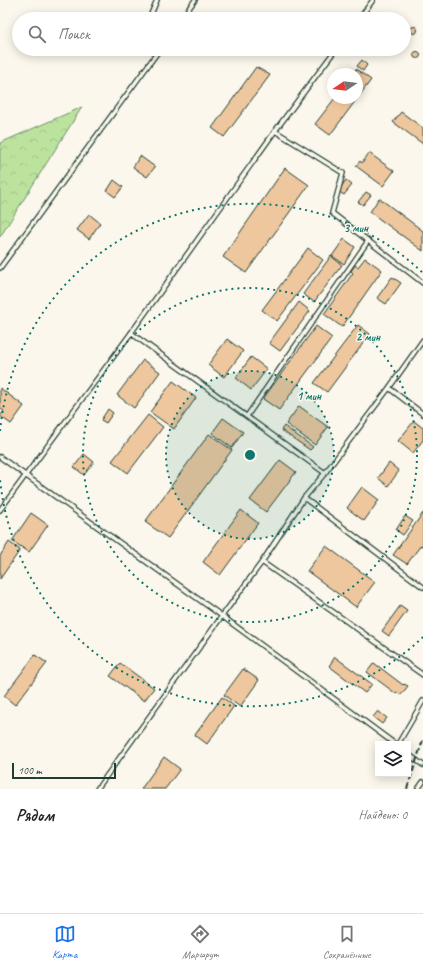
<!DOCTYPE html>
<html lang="ru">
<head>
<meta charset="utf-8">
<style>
  :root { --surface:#fff; --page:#f6f6f6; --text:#202124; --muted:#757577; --line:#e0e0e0; --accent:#1a73e8 }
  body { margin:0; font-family:Caveat,sans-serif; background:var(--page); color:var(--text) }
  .controls { position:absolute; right:12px; bottom:12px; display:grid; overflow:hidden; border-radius:0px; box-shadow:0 2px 10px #0003 }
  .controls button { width:36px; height:36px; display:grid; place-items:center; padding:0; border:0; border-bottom:1px solid var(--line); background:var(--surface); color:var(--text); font:20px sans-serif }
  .compass { position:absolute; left:327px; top:68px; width:36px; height:36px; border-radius:50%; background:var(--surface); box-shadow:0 2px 10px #0003; rotate:257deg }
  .scale { position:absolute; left:12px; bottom:10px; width:104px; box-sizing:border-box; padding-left:4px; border:2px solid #1f3d34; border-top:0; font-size:11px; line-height:14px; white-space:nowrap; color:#1f3d34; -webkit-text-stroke:3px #fbf7ec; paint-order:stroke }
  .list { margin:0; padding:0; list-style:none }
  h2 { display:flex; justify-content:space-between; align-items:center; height:52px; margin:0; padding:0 16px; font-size:17px }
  h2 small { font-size:13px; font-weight:400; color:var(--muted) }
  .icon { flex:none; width:22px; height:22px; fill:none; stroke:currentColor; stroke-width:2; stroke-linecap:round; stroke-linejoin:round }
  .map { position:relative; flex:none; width:423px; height:789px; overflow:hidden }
  .search { position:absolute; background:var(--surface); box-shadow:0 2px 10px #0003; left:12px; right:12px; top:12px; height:44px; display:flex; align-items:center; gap:10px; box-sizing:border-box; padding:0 14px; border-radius:22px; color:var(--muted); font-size:15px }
  .sheet { height:124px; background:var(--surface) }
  nav { display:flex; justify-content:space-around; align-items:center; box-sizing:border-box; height:56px; border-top:1px solid var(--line); background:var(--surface); font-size:11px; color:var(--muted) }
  nav a { display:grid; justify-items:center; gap:2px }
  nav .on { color:var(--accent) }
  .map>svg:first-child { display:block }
  .forest { fill:url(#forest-crowns); stroke:#6e9069 }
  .building { fill:#eec79e; stroke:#1f3d34 }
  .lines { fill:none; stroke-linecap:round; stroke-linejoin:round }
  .service-casing { stroke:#1f3d34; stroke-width:6 }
  .service { stroke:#fbf7ec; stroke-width:3.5 }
  .rail { stroke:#1f3d34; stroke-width:2; stroke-dasharray:6 3; stroke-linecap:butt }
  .ring { fill:none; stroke:#0f766e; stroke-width:2; stroke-dasharray:2 4 }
  .centre { fill:#0f766e; stroke:#fbf7ec; stroke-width:2 }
  .ring-label { font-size:12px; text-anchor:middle; font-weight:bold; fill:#0f766e; stroke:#fbf7ec; stroke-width:3; stroke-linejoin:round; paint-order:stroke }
</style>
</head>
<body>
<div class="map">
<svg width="423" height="789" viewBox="0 0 423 789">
  <defs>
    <pattern id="forest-crowns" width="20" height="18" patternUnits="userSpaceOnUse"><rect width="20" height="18" fill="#bce39e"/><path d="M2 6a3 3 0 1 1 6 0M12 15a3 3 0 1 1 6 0" fill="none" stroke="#a1c489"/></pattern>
  </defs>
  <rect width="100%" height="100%" fill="#fbf7ec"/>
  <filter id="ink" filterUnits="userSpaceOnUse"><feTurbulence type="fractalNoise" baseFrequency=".025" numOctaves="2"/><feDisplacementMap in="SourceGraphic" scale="8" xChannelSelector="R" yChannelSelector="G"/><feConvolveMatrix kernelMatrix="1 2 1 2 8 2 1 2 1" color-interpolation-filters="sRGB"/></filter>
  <g filter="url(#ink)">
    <path class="forest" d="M82,107L0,237V143Z"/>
    <g class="building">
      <circle cx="414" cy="30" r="3.5"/>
      <circle cx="417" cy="55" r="3.5"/>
      <path d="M362,60L367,65L363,71L357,66Z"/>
      <path d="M256,67L270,75L224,137L212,128Z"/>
      <path d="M356,69L371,80L330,135L315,124L335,98H357V74H352Z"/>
      <path d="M401,112L423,128V144L393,122Z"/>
      <path d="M369,153L394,171L383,186L356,166L360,161L362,163Z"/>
      <path d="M140,156L155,167L147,177L133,167Z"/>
      <path d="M285,168L309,185L246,273L223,257Z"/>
      <path d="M114,180L123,187L115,197L107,191Z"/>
      <path d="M346,180L352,185L344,195L338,191Z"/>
      <path d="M366,192L371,195L363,205L358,202Z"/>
      <path d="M379,198L423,231V251L370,212Z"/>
      <path d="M89,214L100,223L89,239L77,230Z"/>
      <path d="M344,239L355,247L344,264L332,256Z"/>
      <path d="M308,248L323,260L277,321L262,310Z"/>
      <path d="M331,256L342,265L314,302L303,294Z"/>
      <path d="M365,258L382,270L342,327L324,314L353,273L351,271L355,265L358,267Z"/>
      <path d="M392,277L401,283L386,304L377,298Z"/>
      <path d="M299,302L310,311L280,351L269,343Z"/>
      <path d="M358,325L370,334L327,392L314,383Z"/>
      <path d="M316,326L332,338L279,410L263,399Z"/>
      <path d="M227,339L243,351L224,377L208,365Z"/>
      <path d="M251,357L267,369L251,390L236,378Z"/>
      <path d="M143,360L160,372L134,408L117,395Z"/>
      <path d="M173,381L196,398L174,429L150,412Z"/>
      <path d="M0,388L24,406L11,424L0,416L4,411L0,408Z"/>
      <path d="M299,406L328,427L315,445L286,424Z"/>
      <path d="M108,409L113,413L106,423L101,420Z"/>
      <path d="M148,415L163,427L128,473L112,461Z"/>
      <path d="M223,418L243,432L232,448L212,433Z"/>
      <path d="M414,421L423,428V440L413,453L398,441Z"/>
      <path d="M284,426L313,447L310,450L281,430Z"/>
      <path d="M209,434L232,450L168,538L145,522Z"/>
      <path d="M84,454L94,462L84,475L74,467Z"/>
      <path d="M280,460L296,472L266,512L250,500Z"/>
      <path d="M389,463L399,471L388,486L378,478Z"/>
      <path d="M362,487L379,500L364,521L347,508Z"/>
      <path d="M241,510L258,523L220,575L203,562Z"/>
      <path d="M31,513L48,525L29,552L12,541Z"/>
      <path d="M423,513V547L421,545L407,564L393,555Z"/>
      <path d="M405,516L413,521L403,535L396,530Z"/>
      <path d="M9,542L20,550L0,579V556Z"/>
      <path d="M326,546L375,582L356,607L307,571Z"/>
      <path d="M400,606L407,611L389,636L382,631Z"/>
      <path d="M35,655L47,663L15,705L4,696Z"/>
      <path d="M335,657L372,684L365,693L329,666Z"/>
      <path d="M120,663L154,688L144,701L110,676Z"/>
      <path d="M374,663L403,685L404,684L408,686L401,695L396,692L395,693L367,672Z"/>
      <path d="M243,669L259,680L240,707L224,695Z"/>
      <path d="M222,697L234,706L207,744L195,735Z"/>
      <path d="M378,711L387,718L382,724L373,717Z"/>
      <path d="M164,757L180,769L165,789H141Z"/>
    </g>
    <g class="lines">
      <defs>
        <g id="service">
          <path d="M149,19L157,0"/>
          <path d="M181,19L195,0"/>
          <path d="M359,19L373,0"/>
          <path d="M275,131L343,173L332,213L423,283"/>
          <path d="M0,268L160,49"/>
          <path d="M131,333L325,473"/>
          <path d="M389,388L423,414"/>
          <path d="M247,416L368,241"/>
          <path d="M0,457L222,616L395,744"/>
          <path d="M304,498L423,587"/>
          <path d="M0,510L131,333L275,131L336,49"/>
          <path d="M262,562L423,675"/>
          <path d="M398,744L423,701"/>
          <path d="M408,754L423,765"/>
          <path d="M97,789L222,616L262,562L304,498L325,473L389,388L423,340"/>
          <path d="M418,789L423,782"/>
        </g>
      </defs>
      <use href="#service" class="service-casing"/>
      <use href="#service" class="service"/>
      <path class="rail" d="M407,789L423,740"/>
    </g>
  </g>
  <circle cx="250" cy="455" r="84" fill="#0f766e" fill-opacity=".12"/>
  <g class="ring">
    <circle cx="250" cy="455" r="84"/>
    <circle cx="250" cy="455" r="167"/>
    <path d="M423 637A251 251 0 0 1 0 479M0 431A251 251 0 0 1 423 273"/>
  </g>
  <circle cx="250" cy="455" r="6" class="centre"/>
  <g class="ring-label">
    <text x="356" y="232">3 мин</text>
    <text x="368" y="341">2 мин</text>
    <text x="309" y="400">1 мин</text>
  </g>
</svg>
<div class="controls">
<button><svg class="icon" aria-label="layers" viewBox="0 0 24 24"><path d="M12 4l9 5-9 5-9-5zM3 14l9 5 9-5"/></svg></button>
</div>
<svg class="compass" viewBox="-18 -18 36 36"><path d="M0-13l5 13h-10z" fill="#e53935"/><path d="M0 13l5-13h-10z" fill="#757577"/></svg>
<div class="scale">100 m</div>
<div class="search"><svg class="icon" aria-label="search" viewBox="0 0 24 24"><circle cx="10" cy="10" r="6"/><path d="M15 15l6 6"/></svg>Поиск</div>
</div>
<section class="sheet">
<h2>Рядом<small>Найдено: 0</small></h2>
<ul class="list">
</ul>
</section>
<nav>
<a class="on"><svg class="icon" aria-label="map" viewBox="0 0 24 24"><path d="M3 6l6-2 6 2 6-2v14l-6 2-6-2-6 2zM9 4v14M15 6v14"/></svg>Карта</a>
<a><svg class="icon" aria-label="directions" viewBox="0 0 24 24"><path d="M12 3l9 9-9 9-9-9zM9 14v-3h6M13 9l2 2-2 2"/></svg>Маршрут</a>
<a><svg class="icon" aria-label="saved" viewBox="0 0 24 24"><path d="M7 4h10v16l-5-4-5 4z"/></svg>Сохранённые</a>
</nav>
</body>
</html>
